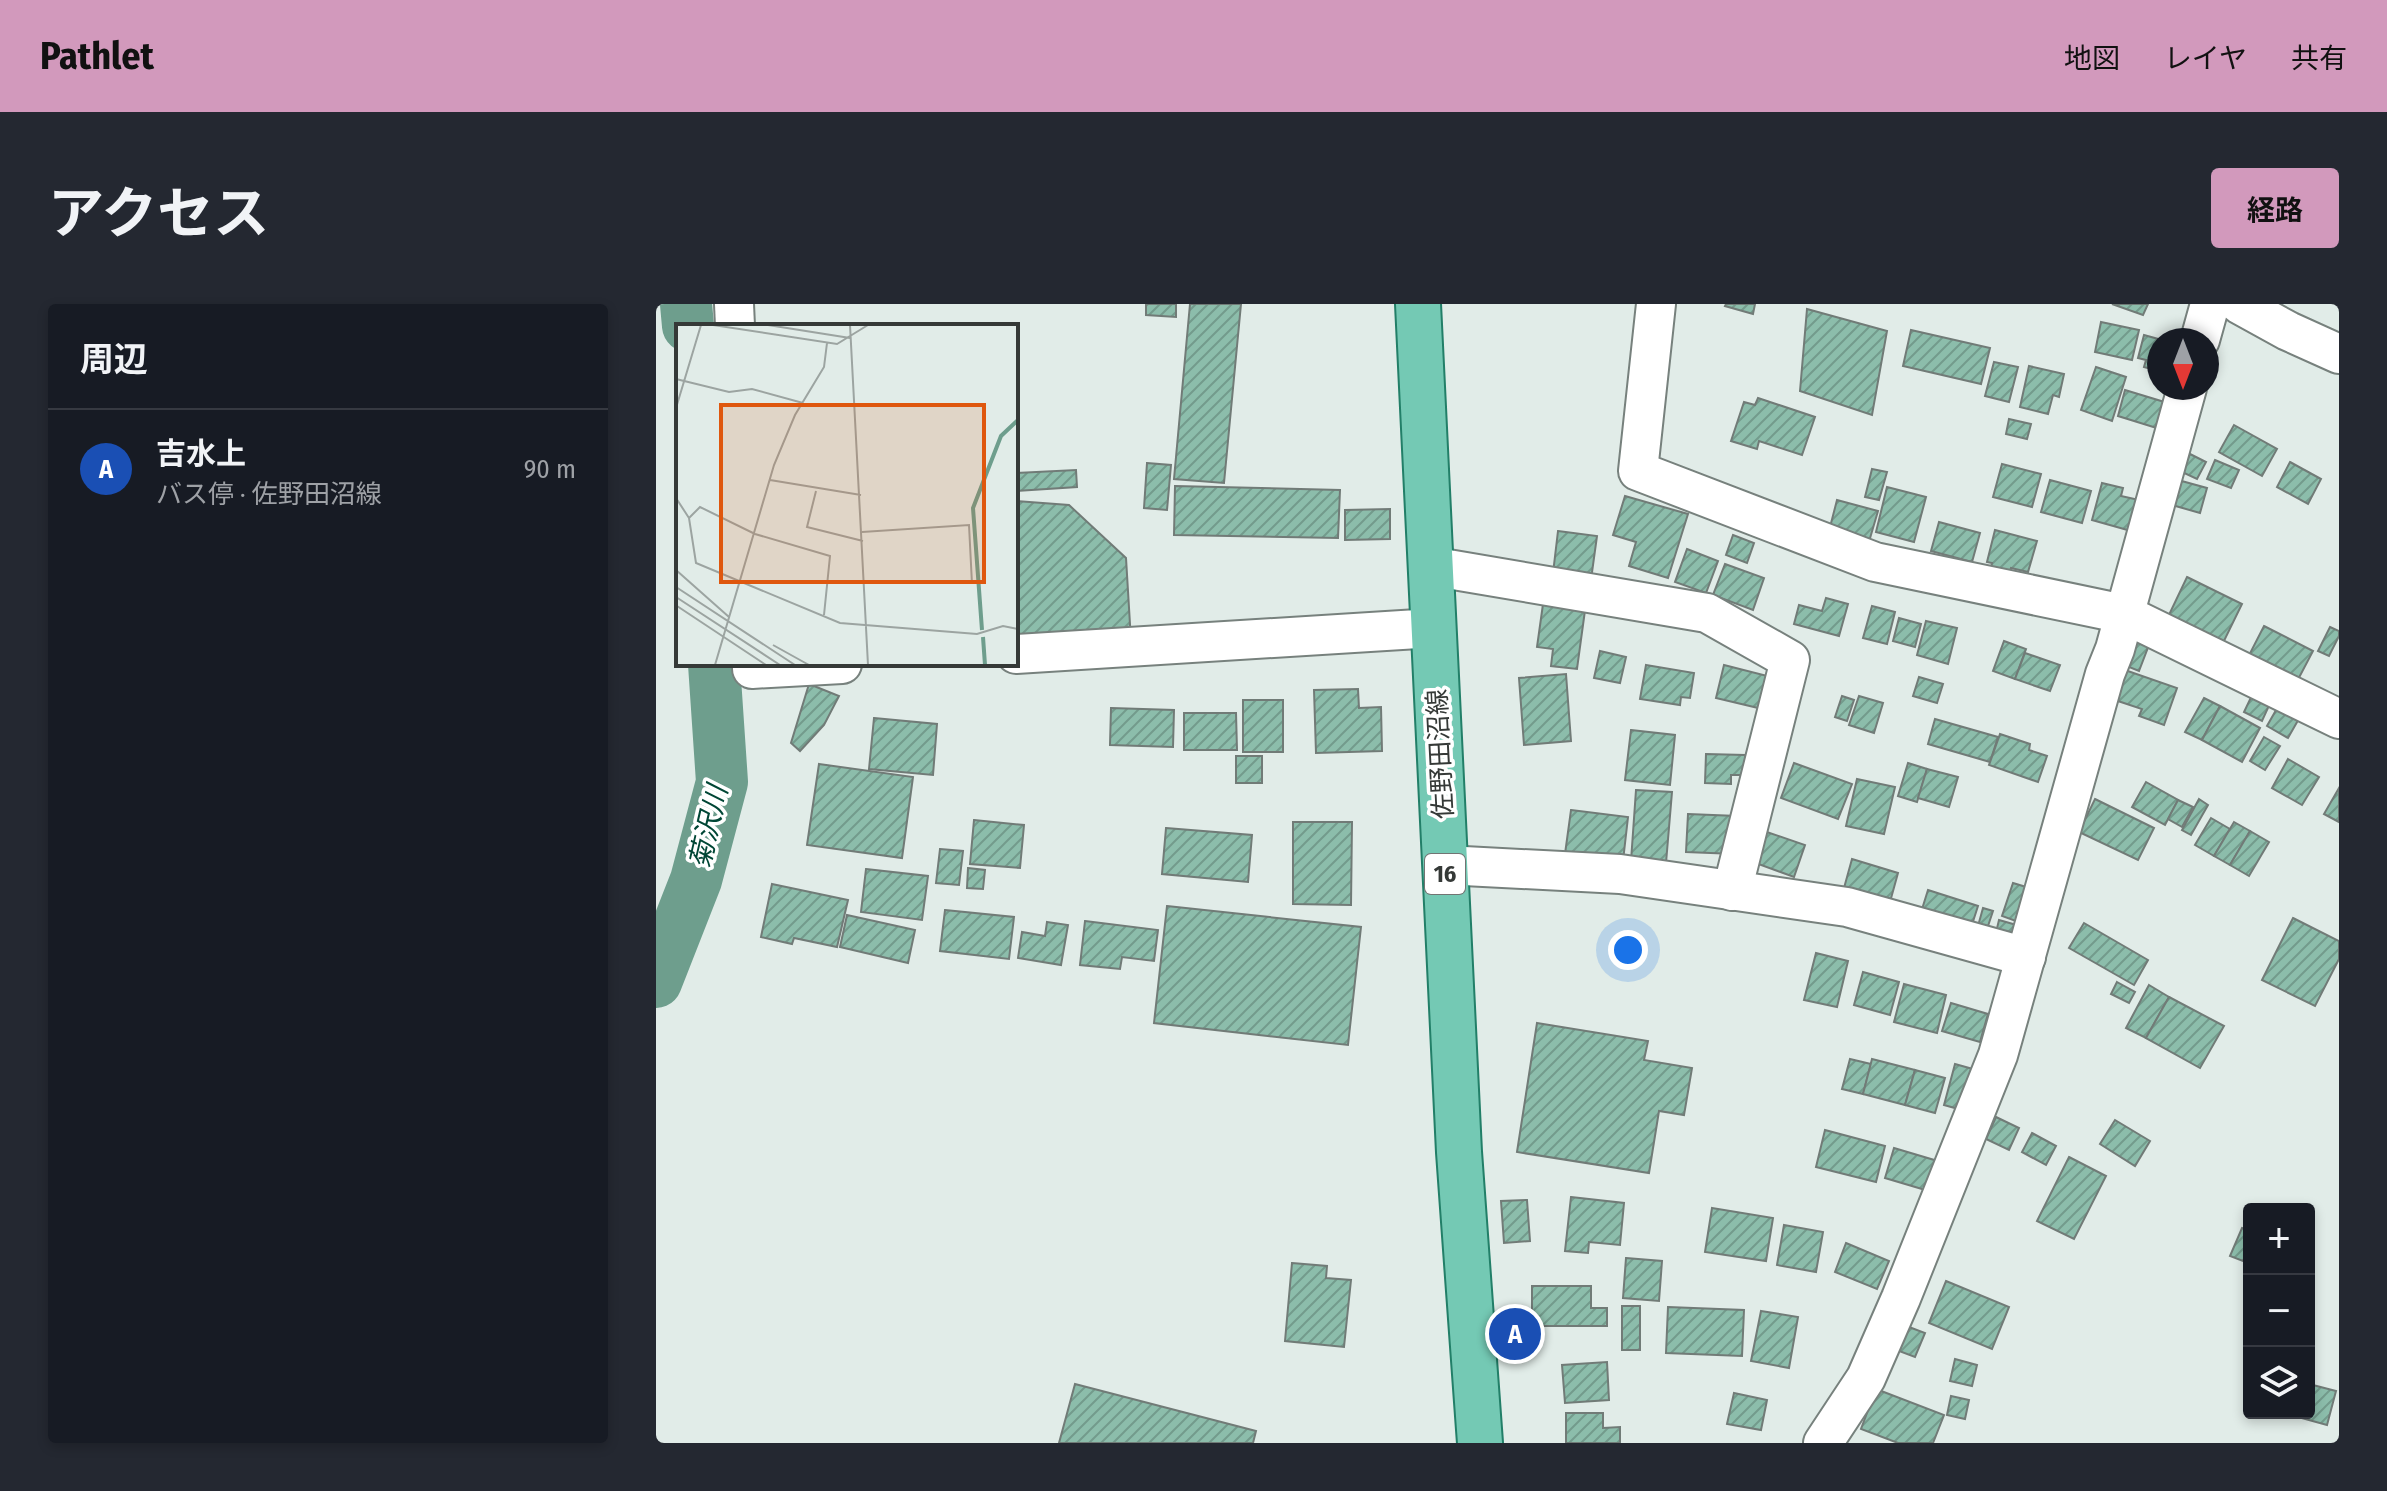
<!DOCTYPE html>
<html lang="ja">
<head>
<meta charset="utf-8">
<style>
  :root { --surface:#171b24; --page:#242831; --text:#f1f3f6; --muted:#9ea1a6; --line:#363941; --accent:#d299bc }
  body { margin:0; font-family:"Fira Sans Condensed","Noto Sans JP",sans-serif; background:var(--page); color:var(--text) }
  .controls { position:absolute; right:24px; bottom:24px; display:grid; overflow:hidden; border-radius:8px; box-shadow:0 4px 12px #0003 }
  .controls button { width:72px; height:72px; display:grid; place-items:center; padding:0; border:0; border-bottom:2px solid var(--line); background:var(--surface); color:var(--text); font:40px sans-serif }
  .compass { position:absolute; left:1491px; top:24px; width:72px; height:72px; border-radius:50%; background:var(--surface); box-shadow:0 4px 12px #0003; rotate:180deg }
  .you { position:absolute; left:972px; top:646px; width:28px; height:28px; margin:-20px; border:6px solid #fff; border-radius:50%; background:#1a73e8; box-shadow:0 0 0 12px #1a73e833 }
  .badge { display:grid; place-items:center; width:52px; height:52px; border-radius:50%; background:var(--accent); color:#fff; font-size:26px; font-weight:700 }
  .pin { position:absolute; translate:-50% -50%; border:4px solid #fff; box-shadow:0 2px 8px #0006 }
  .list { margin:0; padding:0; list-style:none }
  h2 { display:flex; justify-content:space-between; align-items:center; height:104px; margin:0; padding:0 32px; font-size:34px }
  h2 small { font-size:26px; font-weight:400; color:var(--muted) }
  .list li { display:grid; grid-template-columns:52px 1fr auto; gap:24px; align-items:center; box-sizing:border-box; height:120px; padding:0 32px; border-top:2px solid var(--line) }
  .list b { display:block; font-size:30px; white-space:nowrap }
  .list p { margin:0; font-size:26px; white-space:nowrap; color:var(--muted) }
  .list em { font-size:26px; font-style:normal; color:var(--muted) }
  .icon { flex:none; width:44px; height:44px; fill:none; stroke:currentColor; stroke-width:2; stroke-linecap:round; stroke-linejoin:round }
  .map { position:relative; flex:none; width:1683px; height:1139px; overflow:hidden; border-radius:8px }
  header { display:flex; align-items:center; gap:48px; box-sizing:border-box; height:112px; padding:0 40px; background:var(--accent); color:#111 }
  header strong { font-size:38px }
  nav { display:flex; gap:44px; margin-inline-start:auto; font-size:28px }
  .intro { display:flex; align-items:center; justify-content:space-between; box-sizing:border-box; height:192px; padding:0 48px }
  h1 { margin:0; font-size:56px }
  .button { padding:20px 36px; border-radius:8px; background:var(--accent); color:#111; font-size:28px; font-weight:700 }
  main { display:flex; gap:48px; padding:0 48px }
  aside { flex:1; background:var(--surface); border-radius:8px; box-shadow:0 4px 12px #0003 }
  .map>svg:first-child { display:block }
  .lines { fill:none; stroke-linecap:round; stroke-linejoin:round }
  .river { stroke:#6e9e8d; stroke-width:52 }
  .building { fill:url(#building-hatch); stroke:#717b77; stroke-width:2 }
  .minor-casing { stroke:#77817d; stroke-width:42 }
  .major-casing { stroke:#227f68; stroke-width:48 }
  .minor { stroke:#fff; stroke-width:38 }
  .major { stroke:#74c9b4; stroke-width:44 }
  .labels { text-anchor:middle; stroke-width:7; stroke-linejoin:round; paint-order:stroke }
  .shield { fill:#fff; stroke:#727473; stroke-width:2 }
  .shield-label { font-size:24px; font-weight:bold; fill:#353937 }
  .street-label { font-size:26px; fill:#353937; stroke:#fff }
  .water-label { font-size:28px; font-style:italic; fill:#004635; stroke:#fff }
  .inset-river { fill:none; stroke:#6e9e8d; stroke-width:4 }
  .inset-road { fill:none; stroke:#9ca4a1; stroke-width:2 }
  .view { fill:#df570e; fill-opacity:0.15; stroke:#df570e; stroke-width:4 }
  .inset-edge { fill:none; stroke:#353937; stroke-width:4 }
</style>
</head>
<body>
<header>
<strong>Pathlet</strong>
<nav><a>地図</a><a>レイヤ</a><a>共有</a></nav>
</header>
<div class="intro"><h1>アクセス</h1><a class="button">経路</a></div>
<main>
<aside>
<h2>周辺<small></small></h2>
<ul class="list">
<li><span class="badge" style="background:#1a4fb4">A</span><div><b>吉水上</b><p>バス停 · 佐野田沼線</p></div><em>90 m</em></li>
</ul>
</aside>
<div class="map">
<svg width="1683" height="1139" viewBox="0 0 1683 1139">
  <defs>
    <pattern id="building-hatch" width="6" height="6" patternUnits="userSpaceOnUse" patternTransform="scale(2)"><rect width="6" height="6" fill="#8cbdab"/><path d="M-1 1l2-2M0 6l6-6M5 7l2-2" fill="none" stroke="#739b8c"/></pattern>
  </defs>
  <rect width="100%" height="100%" fill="#e1ece8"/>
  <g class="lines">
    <g class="river">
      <path d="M30,0L32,22"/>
      <path d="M0,678L40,576L66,478L58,360"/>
    </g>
  </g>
  <g class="building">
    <path d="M490,0H520V13L490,11Z"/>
    <path d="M534,0H585L568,179L518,175Z"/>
    <path d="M1070,0H1099L1097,10L1069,2Z"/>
    <path d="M1456,0H1492L1487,11Z"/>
    <path d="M1151,5L1231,27L1216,111L1144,87Z"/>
    <path d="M1445,18L1483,26L1476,56L1439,48Z"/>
    <path d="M1255,26L1334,44L1325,80L1247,62Z"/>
    <path d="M1488,31L1506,36H1503V67L1488,63L1490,56L1482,54Z"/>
    <path d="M1338,58L1362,63L1353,98L1329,92Z"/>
    <path d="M1373,62L1408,70L1403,93L1397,91L1392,110L1364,103Z"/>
    <path d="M1440,63L1470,73L1456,117L1425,106Z"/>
    <path d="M1469,86L1515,100L1507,126L1462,112Z"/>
    <path d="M1102,94L1159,113L1146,151L1103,137L1101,145L1075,137L1088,98L1099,101Z"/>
    <path d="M1353,115L1375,120L1371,135L1350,130Z"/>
    <path d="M1578,121L1621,145L1606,172L1563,148Z"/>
    <path d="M1534,150L1550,158L1541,175L1526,168Z"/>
    <path d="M1559,156L1583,166L1575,184L1551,175Z"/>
    <path d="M1634,158L1665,175L1652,200L1621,183Z"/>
    <path d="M491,159L515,161L511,206L488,204Z"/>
    <path d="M1346,160L1385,170L1376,203L1337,193Z"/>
    <path d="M1216,165L1231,168L1223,196L1209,193Z"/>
    <path d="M420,166L421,183L360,187V169Z"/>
    <path d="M1394,176L1435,187L1426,219L1385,208Z"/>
    <path d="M1522,176L1551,184L1544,209L1516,201Z"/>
    <path d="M1446,179L1467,184L1465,192L1483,196L1475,227L1436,216Z"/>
    <path d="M519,182L684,186L682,234L518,231Z"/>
    <path d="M1231,183L1270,193L1258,238L1220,228Z"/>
    <path d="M969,192L1032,210L1012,274L973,262L980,238L957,231Z"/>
    <path d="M1181,196L1222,207L1212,241L1172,231Z"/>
    <path d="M360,197L413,201L470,254L475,337L360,359Z"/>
    <path d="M734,205V235L689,236V206Z"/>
    <path d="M1283,218L1324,229L1316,258L1275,247Z"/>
    <path d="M1339,226L1381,237L1372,268L1355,264L1352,276L1333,271L1336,259L1331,258Z"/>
    <path d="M902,227L941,232L934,283L896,278Z"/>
    <path d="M1077,231L1098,239L1091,259L1070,251Z"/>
    <path d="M1031,245L1062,257L1050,289L1019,278Z"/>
    <path d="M1069,260L1108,274L1097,306L1057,291Z"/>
    <path d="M1531,273L1586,300L1566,341L1511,315Z"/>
    <path d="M888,293L930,299L921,365L895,362L897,345L881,343Z"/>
    <path d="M1170,294L1192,300L1183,332L1138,320L1143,301L1166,307Z"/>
    <path d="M1216,302L1239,308L1231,340L1207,334Z"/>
    <path d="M1243,314L1265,320L1259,343L1237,337Z"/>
    <path d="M1270,317L1301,324L1292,360L1261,351Z"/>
    <path d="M1608,322L1657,347L1636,387L1587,363Z"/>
    <path d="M1674,323L1683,327V332L1673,352L1662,347Z"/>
    <path d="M1481,327L1496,333L1483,367L1468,361Z"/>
    <path d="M1348,337L1370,345L1359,375L1337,367Z"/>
    <path d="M944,347L970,353L964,379L938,374Z"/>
    <path d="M1369,349L1404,361L1394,387L1359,375Z"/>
    <path d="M990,361L1038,369L1034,394L1025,393L1024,401L984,395Z"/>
    <path d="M1068,361L1127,376L1119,408L1060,394Z"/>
    <path d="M1466,365L1521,384L1508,421L1483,412L1486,405L1456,395Z"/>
    <path d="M910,370L915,437L868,441L863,374Z"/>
    <path d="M1263,373L1287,380L1281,399L1257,392Z"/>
    <path d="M153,380L183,392L168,421L144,447L135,439Z"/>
    <path d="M702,385L703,404L725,403L726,447L660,449L658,386Z"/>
    <path d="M1598,387L1616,395L1606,417L1588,408Z"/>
    <path d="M1186,392L1198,396L1191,417L1179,413Z"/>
    <path d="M1203,392L1227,399L1218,429L1193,421Z"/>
    <path d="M1548,394L1564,402L1546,436L1529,428Z"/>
    <rect x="587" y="396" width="40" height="52"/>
    <path d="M1624,399L1645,411L1632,434L1611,422Z"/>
    <path d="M1564,402L1604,424L1586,458L1546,436Z"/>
    <path d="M455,404L518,406L517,443L454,441Z"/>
    <path d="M528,409H580L581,446H528Z"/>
    <path d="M218,414L281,420L277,471L213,465Z"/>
    <path d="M1279,415L1342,433L1334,458L1272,440Z"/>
    <path d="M975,426L1019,431L1014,481L969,476Z"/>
    <path d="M1344,430L1374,440L1373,446L1391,452L1382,478L1333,461Z"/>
    <path d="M1608,433L1624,442L1609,466L1594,457Z"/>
    <path d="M1050,450L1089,451V471H1075V480L1049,479Z"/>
    <rect x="580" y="452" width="26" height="27"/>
    <path d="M1632,455L1663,473L1646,501L1616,484Z"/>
    <path d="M1138,459L1196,480L1182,515L1125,494Z"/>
    <path d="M1252,459L1271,465L1261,498L1242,492Z"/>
    <path d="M163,460L257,473L246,554L151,541Z"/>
    <path d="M1271,465L1302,473L1293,503L1262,494Z"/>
    <path d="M1201,475L1239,483L1228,530L1190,522Z"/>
    <path d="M1490,478L1522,496L1509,521L1476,503Z"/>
    <path d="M1683,484V518L1668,510Z"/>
    <path d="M980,486L1016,488L1010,559L975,557Z"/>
    <path d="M1439,495L1498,524L1482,556L1423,528Z"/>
    <path d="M1543,495L1552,501L1535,531L1526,526Z"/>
    <path d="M1522,496L1537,503L1526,523L1512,515Z"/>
    <path d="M915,506L972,513L967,557L909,550Z"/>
    <path d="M1032,510L1081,512L1079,550L1030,548Z"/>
    <path d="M1555,514L1574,525L1558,552L1539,541Z"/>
    <path d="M318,516L368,521L364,564L314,560Z"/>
    <path d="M637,518H696L695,601L637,600Z"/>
    <path d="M1578,518L1594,527L1574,561L1558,552Z"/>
    <path d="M510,524L596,531L592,578L506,570Z"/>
    <path d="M1105,526L1149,541L1138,573L1094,557Z"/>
    <path d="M1594,527L1613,538L1593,572L1574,561Z"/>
    <path d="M284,545L307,547L303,581L280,579Z"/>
    <path d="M1196,555L1242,569L1234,598L1188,584Z"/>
    <path d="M312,564L329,566L327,585L311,584Z"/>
    <path d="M210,565L272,572L266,616L205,608Z"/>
    <path d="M1357,579L1380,586L1368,620L1346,612Z"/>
    <path d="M116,580L192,596L181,643L138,634L136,640L105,633Z"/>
    <path d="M1272,586L1322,602L1312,633L1262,618Z"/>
    <path d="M511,602L705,623L692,741L498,719Z"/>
    <path d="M1327,604L1337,607L1331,625L1322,622Z"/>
    <path d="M289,606L358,613L353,655L284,647Z"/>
    <path d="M191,611L259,626L252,659L184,643Z"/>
    <path d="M1637,614L1683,637V655L1659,702L1606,676Z"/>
    <path d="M1343,616L1364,622L1358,646L1337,641Z"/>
    <path d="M429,617L502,626L498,657L466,653L464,665L424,661Z"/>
    <path d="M391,618L412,621L405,661L362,654L366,628L389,632Z"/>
    <path d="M1428,619L1492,656L1478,681L1413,644Z"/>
    <path d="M1160,649L1192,657L1181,703L1148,696Z"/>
    <path d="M1207,668L1243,678L1234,711L1198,701Z"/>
    <path d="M1461,678L1479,688L1473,699L1455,690Z"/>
    <path d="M1248,680L1290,691L1281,729L1238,718Z"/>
    <path d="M1493,681L1513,693L1490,734L1470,724Z"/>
    <path d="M1513,693L1568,722L1544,764L1490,734Z"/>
    <path d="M1295,699L1332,710L1324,738L1286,727Z"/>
    <path d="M881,719L992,737L988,756L1036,764L1028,811L1003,807L993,869L861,848Z"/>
    <path d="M1194,755L1215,760L1207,790L1186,785Z"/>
    <path d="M1216,755L1259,766L1249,801L1207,790Z"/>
    <path d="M1299,760L1324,767L1313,808L1288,801Z"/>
    <path d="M1259,766L1289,774L1279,809L1249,801Z"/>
    <path d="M1340,813L1363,824L1353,846L1330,835Z"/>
    <path d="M1459,816L1494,837L1479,862L1444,840Z"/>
    <path d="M1169,826L1229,842L1220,878L1160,863Z"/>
    <path d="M1376,829L1400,842L1390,861L1366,848Z"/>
    <path d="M1238,844L1285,858L1276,888L1229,874Z"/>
    <path d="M1413,853L1450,872L1418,935L1381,917Z"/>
    <path d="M915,893L968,899L964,941L933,938L932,949L909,947Z"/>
    <path d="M871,896L874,937L848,939L845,897Z"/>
    <path d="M1056,904L1117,914L1110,957L1049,948Z"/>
    <path d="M1128,921L1167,928L1160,968L1121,961Z"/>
    <path d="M1586,924L1593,927V943L1587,957L1574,952Z"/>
    <path d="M1190,939L1233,957L1221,985L1179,968Z"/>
    <path d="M970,954L1006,957L1003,997L967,994Z"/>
    <path d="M636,959L671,962L670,974L695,976L688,1043L629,1037Z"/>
    <path d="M1290,977L1353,1003L1336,1045L1273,1019Z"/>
    <path d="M876,982H935V1004H951V1022H876Z"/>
    <rect x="966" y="1002" width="18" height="44"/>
    <path d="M1012,1003L1088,1006L1086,1052L1010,1049Z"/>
    <path d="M1105,1007L1142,1013L1133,1064L1095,1057Z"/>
    <path d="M1253,1023L1269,1029L1259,1053L1243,1047Z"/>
    <path d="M1299,1055L1321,1061L1316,1082L1294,1077Z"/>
    <path d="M951,1058L953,1096L909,1099L906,1061Z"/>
    <path d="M419,1080L600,1127L597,1139H403Z"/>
    <path d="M1653,1080L1680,1087L1671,1121L1627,1109H1653Z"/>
    <path d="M1220,1085L1288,1111L1277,1139H1242L1205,1125Z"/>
    <path d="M1078,1089L1111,1096L1105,1126L1071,1120Z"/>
    <path d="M1295,1092L1313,1096L1309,1115L1291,1111Z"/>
    <path d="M910,1109H947V1124L964,1123V1139H910Z"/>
  </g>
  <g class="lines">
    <defs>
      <g id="minor">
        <path d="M78,0L79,22"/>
        <path d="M1000,0L982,167L1219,258L1468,310L1683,415"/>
        <path d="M1583,0L1632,27L1683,50"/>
        <path d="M1544,36L1554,0"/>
        <path d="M774,262L1051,309L1134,356L1076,587"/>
        <path d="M360,350L778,324"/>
        <path d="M96,360V365L186,360"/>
        <path d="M789,561L964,570L1191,603L1370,653"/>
        <path d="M1167,1139L1210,1074L1245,994L1342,751L1449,370L1459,345L1531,84"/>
      </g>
      <path id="major" d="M762,0L803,848L824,1139"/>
    </defs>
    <use href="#minor" class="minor-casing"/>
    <use href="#major" class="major-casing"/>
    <use href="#minor" class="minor"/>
    <use href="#major" class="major"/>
  </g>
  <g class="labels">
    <rect class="shield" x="769" y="550" width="40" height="40" rx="6"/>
    <g class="shield-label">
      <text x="789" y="578">16</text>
    </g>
    <g class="street-label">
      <text transform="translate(784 450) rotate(-93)" y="9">佐野田沼線</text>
    </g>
    <g class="water-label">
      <text transform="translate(52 523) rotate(-77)" y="10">菊沢川</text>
    </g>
  </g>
  <g transform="translate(20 20)">
    <rect width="342" height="342" fill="#e1ece8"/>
    <path class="inset-river" d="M306,306L297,184L325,112L342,96M307,313L309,341"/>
    <path class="inset-road" d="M37,1L161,20L192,1M92,1L174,14M174,1L192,341M0,55L53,68L76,65L127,79M0,84L25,1M94,156L185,171M140,167L131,203L187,217M0,174L13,194L20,239L164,299L301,310L327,302L342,305M13,194L24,183L79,210L154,232L148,291M186,208L293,201L296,260M0,246L53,293M0,263L119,341M0,273L104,341M1,282L90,341M97,321L133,341M39,341L98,141L119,91L148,43L151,19"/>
    <path class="view" d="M45,81H308V258H45Z"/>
    <rect width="342" height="342" class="inset-edge"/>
  </g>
</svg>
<div class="controls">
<button>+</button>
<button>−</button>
<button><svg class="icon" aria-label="layers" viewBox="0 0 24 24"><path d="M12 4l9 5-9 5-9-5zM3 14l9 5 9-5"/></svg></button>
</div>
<svg class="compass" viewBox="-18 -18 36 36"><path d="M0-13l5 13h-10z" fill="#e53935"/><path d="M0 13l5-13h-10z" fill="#9ea1a6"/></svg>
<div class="you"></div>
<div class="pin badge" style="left:859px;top:1030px;background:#1a4fb4">A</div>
</div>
</main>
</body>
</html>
